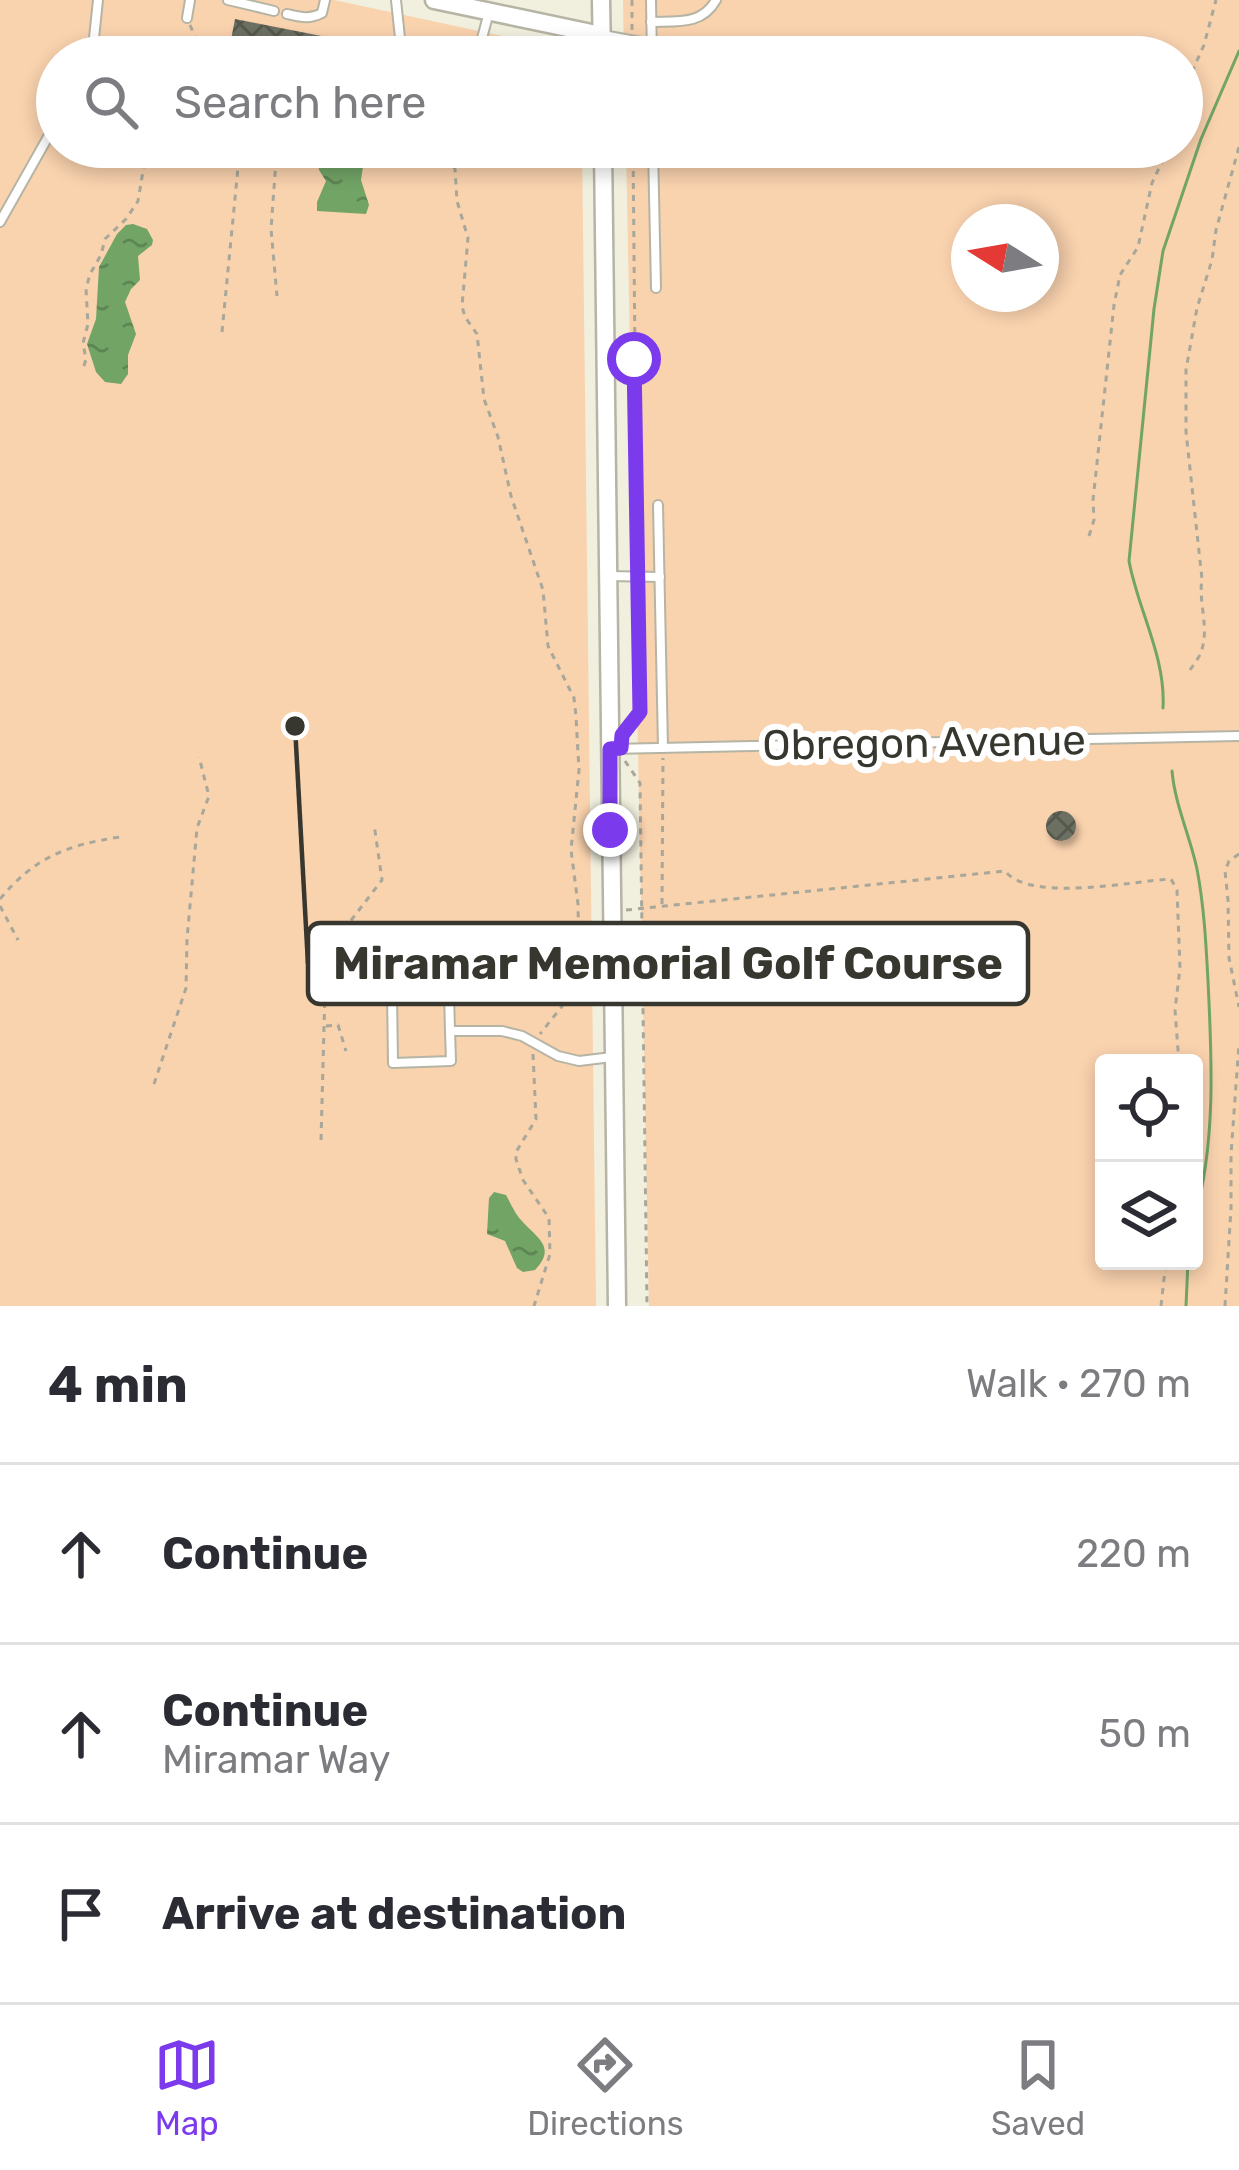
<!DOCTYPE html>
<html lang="en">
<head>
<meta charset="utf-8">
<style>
  :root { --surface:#fff; --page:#f7f7f7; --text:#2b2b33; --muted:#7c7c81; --line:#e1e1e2; --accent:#7c3aed }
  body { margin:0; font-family:Rubik,sans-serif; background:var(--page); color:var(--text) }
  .controls { position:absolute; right:36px; bottom:36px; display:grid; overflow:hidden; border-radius:12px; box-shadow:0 6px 18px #0003 }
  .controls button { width:108px; height:108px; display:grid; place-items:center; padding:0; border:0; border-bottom:3px solid var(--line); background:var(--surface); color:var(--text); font:60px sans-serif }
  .compass { position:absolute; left:951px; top:204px; width:108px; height:108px; border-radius:50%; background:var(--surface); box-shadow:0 6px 18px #0003; rotate:281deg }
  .stop { position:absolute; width:36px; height:36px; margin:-27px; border:9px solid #7c3aed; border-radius:50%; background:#fff }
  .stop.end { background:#7c3aed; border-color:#fff; box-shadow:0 3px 12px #0008 }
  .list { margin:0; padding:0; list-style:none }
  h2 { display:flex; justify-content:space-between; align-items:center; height:156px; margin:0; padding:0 48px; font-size:51px }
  h2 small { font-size:39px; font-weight:400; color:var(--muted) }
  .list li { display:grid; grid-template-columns:78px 1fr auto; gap:36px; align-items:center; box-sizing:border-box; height:180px; padding:0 48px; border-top:3px solid var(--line) }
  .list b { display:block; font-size:45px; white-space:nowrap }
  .list p { margin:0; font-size:39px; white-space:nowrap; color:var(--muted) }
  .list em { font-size:39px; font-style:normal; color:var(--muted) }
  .icon { flex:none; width:66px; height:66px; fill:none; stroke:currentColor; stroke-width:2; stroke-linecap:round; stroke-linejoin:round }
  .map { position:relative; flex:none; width:1239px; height:1306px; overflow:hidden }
  .search { position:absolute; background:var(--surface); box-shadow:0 6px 18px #0003; left:36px; right:36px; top:36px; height:132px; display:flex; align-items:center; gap:30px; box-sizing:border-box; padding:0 42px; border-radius:66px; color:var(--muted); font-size:45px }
  .sheet { height:696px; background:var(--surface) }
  nav { display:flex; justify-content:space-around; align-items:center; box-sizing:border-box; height:168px; border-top:3px solid var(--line); background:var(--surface); font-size:33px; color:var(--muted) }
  nav a { display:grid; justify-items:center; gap:6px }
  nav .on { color:var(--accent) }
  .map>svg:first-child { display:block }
  .green { fill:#f9d2ae; fill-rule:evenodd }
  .water { fill:url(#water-ripples) }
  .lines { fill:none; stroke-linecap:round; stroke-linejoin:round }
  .stream { stroke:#72a466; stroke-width:3 }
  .building { fill:url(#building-cross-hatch); filter:url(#shadow) }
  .service-casing { stroke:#b6b4a4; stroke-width:12 }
  .tertiary-casing { stroke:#b6b4a4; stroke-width:21 }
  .path { stroke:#a8a79a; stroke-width:3; stroke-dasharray:6 6; stroke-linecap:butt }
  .service { stroke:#fff; stroke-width:8 }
  .tertiary { stroke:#fff; stroke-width:16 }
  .route { stroke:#7c3aed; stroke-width:15 }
  .labels { text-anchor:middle; stroke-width:12; stroke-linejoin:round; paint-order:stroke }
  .street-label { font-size:42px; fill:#373730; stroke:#fff }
  .leader { fill:none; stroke:#373730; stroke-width:4.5 }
  .callout-dot { fill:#373730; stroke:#fff; stroke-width:4.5 }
  .callout { fill:#fff; stroke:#373730; stroke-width:4.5 }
  .callout-label { font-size:45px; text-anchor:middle; font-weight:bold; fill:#373730 }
</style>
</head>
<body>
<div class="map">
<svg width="1239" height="1306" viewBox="0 0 1239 1306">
  <defs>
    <pattern id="water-ripples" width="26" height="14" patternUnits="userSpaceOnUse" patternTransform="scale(3)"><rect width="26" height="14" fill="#72a466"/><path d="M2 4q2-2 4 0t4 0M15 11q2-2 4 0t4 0" fill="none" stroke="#5e8654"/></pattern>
    <pattern id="building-cross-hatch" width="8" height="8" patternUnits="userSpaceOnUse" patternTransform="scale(3)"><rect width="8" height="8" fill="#6c7062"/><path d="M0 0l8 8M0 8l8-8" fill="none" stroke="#55584d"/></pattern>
    <filter id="shadow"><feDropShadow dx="3.5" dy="6" stdDeviation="3" flood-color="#0004"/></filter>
  </defs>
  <rect width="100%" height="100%" fill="#f1efde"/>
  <g class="green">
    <path d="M0,0H334L581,53V57H57V147H582L596,1306H0Z"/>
    <path d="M623,0H1239V1306H649L626,147H1182V57H624ZM969,222H1041V294H969ZM1104,1063H1194V1261H1104Z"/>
  </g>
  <g class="water">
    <path d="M317,147H366L361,180L369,205L366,214L317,211V202L326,181L319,170Z"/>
    <path d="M133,224L147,229L153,240L152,245L138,256L140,280L131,289L125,302L136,334L128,355V374L121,384L105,382L96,372L87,344L96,319L99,267L117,234L126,225Z"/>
    <path d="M494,1192L506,1195C511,1204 515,1214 522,1221C537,1238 557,1247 535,1270L523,1272L517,1268L505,1241L487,1234L489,1198Z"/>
  </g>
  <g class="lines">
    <g class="stream">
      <path d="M1163,708C1166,657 1138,610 1129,561L1154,309L1163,251L1201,139L1239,51"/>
      <path d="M1172,771C1175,805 1190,836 1197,869C1204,906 1206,943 1208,981C1212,1060 1216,1144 1194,1221"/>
      <path d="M1186,1306L1188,1261"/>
    </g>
  </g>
  <g class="building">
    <path d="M235,19L347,41L343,57H262L258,51L230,45Z"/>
    <circle cx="1061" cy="826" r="15"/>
  </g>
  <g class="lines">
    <defs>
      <g id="service">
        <path d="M228,0L274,11"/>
        <path d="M396,0L402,57"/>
        <path d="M651,0L652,57"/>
        <path d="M287,14C300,17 309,20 322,13L325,0"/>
        <path d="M187,18L190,0"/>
        <path d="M651,22C678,21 702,25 716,0"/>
        <path d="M603,35L652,44"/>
        <path d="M92,57L98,0"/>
        <path d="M477,57L489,12"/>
        <path d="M653,147L656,288"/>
        <path d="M0,222L57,121"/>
        <path d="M658,505L663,748"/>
        <path d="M609,576L660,577"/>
        <path d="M611,749L1239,736"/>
        <path d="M450,1031L451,1061L393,1063L392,993L449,991L450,1031H502L522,1036L558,1056L579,1061L612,1057"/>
      </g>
      <g id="tertiary">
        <path d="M434,0L601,35"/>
        <path d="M601,0L602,57"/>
        <path d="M603,147L617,1306"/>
      </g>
    </defs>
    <use href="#service" class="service-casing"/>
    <use href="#tertiary" class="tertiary-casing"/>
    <g class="path">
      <path d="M632,0V31"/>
      <path d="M190,25L196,39L193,57"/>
      <path d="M1182,94L1204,45L1216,0"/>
      <path d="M277,147L271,229L277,296"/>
      <path d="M440,147L455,169L457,201L468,238L462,306L465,317L477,334L484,399L498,437L511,496L543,590L548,646L574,698L576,717L579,770L571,850L578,904L579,964L577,981L567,1000L540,1034"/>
      <path d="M633,147L637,567"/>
      <path d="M222,332L240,147"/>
      <path d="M84,366L86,359L83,343L88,324L86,289L90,274L101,255L105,239L126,219L138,201L147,147"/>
      <path d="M1089,536L1094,520L1093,500L1114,305L1120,275L1138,247L1152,183L1169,147"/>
      <path d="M1190,670C1194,664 1199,658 1201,652C1210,628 1198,603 1202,579L1186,432V370L1197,308L1212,260L1216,230L1239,147"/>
      <path d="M626,730L640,712L637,588"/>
      <path d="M625,761L640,783L647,1306"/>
      <path d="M1239,854L1229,861L1225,871L1228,900L1229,958L1239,1007"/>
      <path d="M0,899C35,857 67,845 120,837"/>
      <path d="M662,904L663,758"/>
      <path d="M0,906L18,940"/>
      <path d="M626,910L1005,871C1031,903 1132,881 1171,879L1177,890L1180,968L1175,1010L1179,1063"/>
      <path d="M326,1026L338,1025L346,1051"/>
      <path d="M533,1054L536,1119L516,1152V1159L523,1180L549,1218L550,1254L534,1306"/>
      <path d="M154,1084L186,988L187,939L197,828L209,796L199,757"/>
      <path d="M321,1140L326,953L382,880L374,824"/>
      <path d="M1161,1306L1166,1261"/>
      <path d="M1225,1306L1231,1208V1154L1239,1044"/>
    </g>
    <use href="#service" class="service"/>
    <use href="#tertiary" class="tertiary"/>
  </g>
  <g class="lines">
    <path class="route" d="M610,830V749L621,748L622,735L640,712L634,359"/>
  </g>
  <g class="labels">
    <g class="street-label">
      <text transform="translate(924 742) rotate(-1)" y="15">Obregon Avenue</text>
    </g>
  </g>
  <path class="leader" d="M295 726L308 964"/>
  <circle class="callout-dot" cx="295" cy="726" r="12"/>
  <rect class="callout" x="308" y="923" width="720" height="81" rx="12"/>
  <g class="callout-label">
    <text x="668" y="979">Miramar Memorial Golf Course</text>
  </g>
</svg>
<div class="controls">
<button><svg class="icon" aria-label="locate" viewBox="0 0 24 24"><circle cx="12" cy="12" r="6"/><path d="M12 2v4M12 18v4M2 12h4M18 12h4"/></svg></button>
<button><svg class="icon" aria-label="layers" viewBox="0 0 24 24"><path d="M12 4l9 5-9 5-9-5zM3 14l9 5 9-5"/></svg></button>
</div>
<svg class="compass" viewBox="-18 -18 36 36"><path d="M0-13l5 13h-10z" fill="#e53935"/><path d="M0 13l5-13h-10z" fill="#7c7c81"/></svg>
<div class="stop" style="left:634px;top:359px"></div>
<div class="stop end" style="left:610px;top:830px"></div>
<div class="search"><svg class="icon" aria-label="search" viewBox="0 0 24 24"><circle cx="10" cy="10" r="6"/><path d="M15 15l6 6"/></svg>Search here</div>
</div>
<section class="sheet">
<h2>4 min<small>Walk · 270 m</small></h2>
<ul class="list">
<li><svg class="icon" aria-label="ahead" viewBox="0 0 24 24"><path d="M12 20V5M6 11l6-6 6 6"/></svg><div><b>Continue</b></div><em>220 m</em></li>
<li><svg class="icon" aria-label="ahead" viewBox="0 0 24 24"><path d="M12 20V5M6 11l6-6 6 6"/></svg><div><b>Continue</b><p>Miramar Way</p></div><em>50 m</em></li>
<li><svg class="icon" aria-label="arrive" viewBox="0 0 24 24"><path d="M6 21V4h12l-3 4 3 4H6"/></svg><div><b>Arrive at destination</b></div></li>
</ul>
</section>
<nav>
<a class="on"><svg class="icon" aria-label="map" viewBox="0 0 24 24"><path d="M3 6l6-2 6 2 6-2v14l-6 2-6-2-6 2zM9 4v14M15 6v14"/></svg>Map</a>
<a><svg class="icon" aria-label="directions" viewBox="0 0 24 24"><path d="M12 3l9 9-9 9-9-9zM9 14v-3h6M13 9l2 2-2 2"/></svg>Directions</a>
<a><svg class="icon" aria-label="saved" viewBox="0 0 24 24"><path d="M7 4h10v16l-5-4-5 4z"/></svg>Saved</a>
</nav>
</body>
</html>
